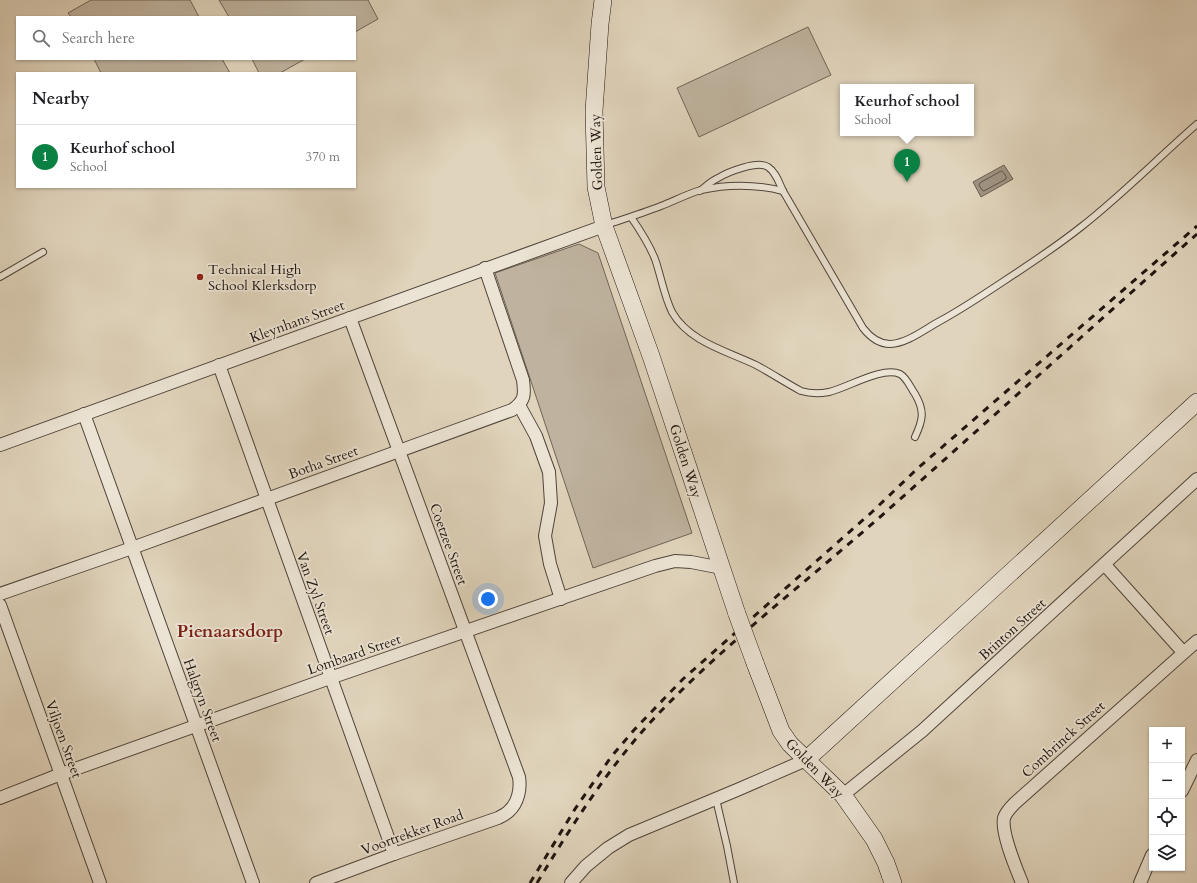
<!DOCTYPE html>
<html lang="en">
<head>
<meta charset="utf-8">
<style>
  :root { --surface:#fff; --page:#f2f2f2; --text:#202124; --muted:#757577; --line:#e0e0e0; --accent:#0b8043 }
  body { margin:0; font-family:Cardo,serif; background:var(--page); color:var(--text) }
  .controls { position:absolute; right:12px; bottom:12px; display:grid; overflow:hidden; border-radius:0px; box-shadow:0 1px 3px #0004 }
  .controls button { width:36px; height:36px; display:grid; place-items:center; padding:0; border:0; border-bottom:1px solid var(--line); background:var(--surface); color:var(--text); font:20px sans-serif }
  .you { position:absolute; left:488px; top:599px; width:14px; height:14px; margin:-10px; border:3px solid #fff; border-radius:50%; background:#1a73e8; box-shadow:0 0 0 6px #1a73e833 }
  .badge { display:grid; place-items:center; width:26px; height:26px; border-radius:50%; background:var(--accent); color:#fff; font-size:13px; font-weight:700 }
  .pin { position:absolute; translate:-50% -33px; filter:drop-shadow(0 1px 2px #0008) }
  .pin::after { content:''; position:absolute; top:21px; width:14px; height:12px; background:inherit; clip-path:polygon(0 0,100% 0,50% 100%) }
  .popup { position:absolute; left:840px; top:84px; width:134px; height:52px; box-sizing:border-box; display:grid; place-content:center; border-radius:0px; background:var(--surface); filter:drop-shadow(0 1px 3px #0005); font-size:13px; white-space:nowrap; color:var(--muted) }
  .popup b { font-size:15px; color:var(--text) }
  .popup::after { content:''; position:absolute; left:50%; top:100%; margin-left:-8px; border:8px solid transparent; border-top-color:var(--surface) }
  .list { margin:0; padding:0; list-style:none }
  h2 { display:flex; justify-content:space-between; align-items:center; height:52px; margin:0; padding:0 16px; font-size:17px }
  h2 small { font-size:13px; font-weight:400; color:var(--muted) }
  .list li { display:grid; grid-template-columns:26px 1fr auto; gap:12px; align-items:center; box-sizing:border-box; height:64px; padding:0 16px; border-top:1px solid var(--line) }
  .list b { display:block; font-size:15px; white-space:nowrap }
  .list p { margin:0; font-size:13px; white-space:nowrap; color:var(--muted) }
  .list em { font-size:13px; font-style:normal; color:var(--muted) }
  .icon { flex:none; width:22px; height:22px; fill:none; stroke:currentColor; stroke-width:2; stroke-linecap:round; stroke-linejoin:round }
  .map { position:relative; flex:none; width:1197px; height:883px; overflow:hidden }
  .search { position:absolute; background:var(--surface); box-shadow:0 1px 3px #0004; left:16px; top:16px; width:340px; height:44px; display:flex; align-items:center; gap:10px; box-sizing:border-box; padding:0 14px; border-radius:0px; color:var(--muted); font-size:15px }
  .panel { position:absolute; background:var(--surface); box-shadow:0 1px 3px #0004; left:16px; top:72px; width:340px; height:116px; border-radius:0px }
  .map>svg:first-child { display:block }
  .green { fill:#bfb39f; stroke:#6f6457 }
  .water { fill:#9e9381; stroke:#6b6053 }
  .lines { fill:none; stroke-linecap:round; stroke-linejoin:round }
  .shore { stroke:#5e5448; stroke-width:1 }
  .lane-casing { stroke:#4f443a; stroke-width:8 }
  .street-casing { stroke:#4f443a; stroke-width:14 }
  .secondary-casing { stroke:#1f140f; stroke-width:18 }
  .lane { stroke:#ebe3d3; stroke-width:6 }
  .street { stroke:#ebe3d3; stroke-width:12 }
  .secondary { stroke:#ebe3d3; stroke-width:17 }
  .rail { stroke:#1f140f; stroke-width:3; stroke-dasharray:7 7; stroke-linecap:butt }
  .secondary-bridge-casing { stroke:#1f140f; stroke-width:18; stroke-linecap:butt }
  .secondary-bridge { stroke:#ebe3d3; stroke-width:17 }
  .poi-dot { fill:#8f2418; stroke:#ebe3d3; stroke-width:1.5 }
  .labels { text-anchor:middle; stroke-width:3.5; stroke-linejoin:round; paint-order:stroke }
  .street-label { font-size:14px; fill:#1f140f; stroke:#ebe3d3 }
  .poi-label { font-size:14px; fill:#1f140f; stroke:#ebe3d3; text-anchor:start }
  .district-label { font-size:18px; font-weight:bold; fill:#7a1f14; stroke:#ebe3d3 }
</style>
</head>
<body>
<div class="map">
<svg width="1197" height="883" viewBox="0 0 1197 883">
  <rect width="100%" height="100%" fill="#e0d4bc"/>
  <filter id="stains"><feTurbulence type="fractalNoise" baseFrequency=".005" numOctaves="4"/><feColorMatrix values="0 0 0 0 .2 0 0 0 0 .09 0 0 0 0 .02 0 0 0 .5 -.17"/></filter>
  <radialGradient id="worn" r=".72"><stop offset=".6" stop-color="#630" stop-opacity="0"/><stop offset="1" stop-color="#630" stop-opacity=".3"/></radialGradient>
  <g class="green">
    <path d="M91,0H190L199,17H71L68,13Z"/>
    <path d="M219,0H368L378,19L355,32V17H229Z"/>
    <path d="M808,27L831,75L699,137L677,88Z"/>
    <path d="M94,59H222L230,73H101Z"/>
    <path d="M252,59H305L280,73H259Z"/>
    <path d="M579,244L598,253L692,533L593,568L495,273Z"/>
  </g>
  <path class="water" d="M1004,165L1013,179L981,197L973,182Z"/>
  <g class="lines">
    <path class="shore" d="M1002,171L1006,176V179L984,191L982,190L979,185L980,183Z"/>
    <defs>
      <g id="lane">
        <path d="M700,191C706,186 711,181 718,178C728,172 758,160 768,167C776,172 779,183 783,191L863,328C870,337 878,344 890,344C908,343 925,329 940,321C962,309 983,295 1004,281C1030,264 1057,246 1081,227C1122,195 1158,158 1197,124"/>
        <path d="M631,217C640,230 649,244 655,259C661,276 664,296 672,312C689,342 727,351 756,365C771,373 786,383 801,391C811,394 819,394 829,392C847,388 882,366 900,374C907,378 910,387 915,394C925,411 923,420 915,437"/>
        <path d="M606,225C624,219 643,213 661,206C674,201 687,194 701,190C728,184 755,184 783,191"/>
        <path d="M0,277L43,252"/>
        <path d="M716,799L727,846L734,883"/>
      </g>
      <g id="street">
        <path d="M219,365L394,854"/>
        <path d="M519,405L536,436L549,472L551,503L545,536L550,564L561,599"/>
        <path d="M84,414L253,883"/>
        <path d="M0,445L604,226"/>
        <path d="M1105,565L1183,652"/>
        <path d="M0,594L132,548L512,410C525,401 525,395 523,380L485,268"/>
        <path d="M0,605L100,883"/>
        <path d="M1182,791L1197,760"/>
        <path d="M843,795L922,731L1197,479"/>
        <path d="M0,798L61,774L330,678L655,566L675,561L691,562L722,568"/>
        <path d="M316,883L394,854L498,818C502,816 506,814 509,811C518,803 521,789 519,777L350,318"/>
        <path d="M571,883L586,866L608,848L629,835L737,790L806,760"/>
        <path d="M1022,883C1016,868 1001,833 1004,818C1006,812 1010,808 1015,803L1197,641"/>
        <path d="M1140,883L1152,855"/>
      </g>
      <g id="secondary">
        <path d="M603,0L600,24L594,111L596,187L604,226L651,356L737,614"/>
        <path d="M755,663L781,731L790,744L843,795L874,839L886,863L893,883"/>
        <path d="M806,760L1197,402"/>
      </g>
    </defs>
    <use href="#lane" class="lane-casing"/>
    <use href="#street" class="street-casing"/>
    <use href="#secondary" class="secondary-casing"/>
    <use href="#lane" class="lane"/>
    <use href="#street" class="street"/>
    <use href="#secondary" class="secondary"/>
    <g class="rail">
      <path d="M530,883L575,809L611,757L634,730L683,679L872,512L918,468L1197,226"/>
      <path d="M537,883C574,822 613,760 663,709C730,640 807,581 880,517C986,423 1091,328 1197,234"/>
    </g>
    <defs>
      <path id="secondary-bridge" d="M737,614L755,663"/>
    </defs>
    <use href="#secondary-bridge" class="secondary-bridge-casing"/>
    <use href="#secondary-bridge" class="secondary-bridge"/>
  </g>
  <circle class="poi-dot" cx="200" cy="277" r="4"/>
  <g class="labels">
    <g class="street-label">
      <text transform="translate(596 152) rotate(-92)" y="5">Golden Way</text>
      <text transform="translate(297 321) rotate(-20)" y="5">Kleynhans Street</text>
      <text transform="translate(686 461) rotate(72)" y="5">Golden Way</text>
      <text transform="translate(323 462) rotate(-20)" y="5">Botha Street</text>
      <text transform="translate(449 544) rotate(70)" y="5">Coetzee Street</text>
      <text transform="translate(316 593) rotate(70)" y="5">Van Zyl Street</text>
      <text transform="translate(1012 629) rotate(-42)" y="5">Brinton Street</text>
      <text transform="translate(354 654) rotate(-19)" y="5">Lombaard Street</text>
      <text transform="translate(203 700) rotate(70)" y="5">Halgryn Street</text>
      <text transform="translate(64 739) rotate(70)" y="5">Viljoen Street</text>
      <text transform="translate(1063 739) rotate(-42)" y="5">Combrinck Street</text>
      <text transform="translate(815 768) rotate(46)" y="5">Golden Way</text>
      <text transform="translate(412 832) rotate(-20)" y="5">Voortrekker Road</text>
    </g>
    <g class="poi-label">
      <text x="208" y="274">Technical High<tspan x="208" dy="16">School Klerksdorp</tspan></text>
    </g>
    <g class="district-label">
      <text x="230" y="637">Pienaarsdorp</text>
    </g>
  </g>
  <rect width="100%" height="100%" filter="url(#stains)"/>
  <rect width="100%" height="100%" fill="url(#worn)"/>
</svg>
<div class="controls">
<button>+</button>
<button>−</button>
<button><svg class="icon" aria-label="locate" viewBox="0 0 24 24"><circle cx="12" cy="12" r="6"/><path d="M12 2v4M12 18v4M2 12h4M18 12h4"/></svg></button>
<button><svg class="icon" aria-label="layers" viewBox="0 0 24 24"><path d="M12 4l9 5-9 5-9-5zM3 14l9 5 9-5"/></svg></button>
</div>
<div class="you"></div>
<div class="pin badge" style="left:907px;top:182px">1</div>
<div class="popup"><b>Keurhof school</b>School</div>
<div class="search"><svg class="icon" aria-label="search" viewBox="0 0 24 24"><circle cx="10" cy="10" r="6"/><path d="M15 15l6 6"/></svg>Search here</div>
<section class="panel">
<h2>Nearby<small></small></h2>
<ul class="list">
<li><span class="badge">1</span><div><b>Keurhof school</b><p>School</p></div><em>370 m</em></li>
</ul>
</section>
</div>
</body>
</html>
